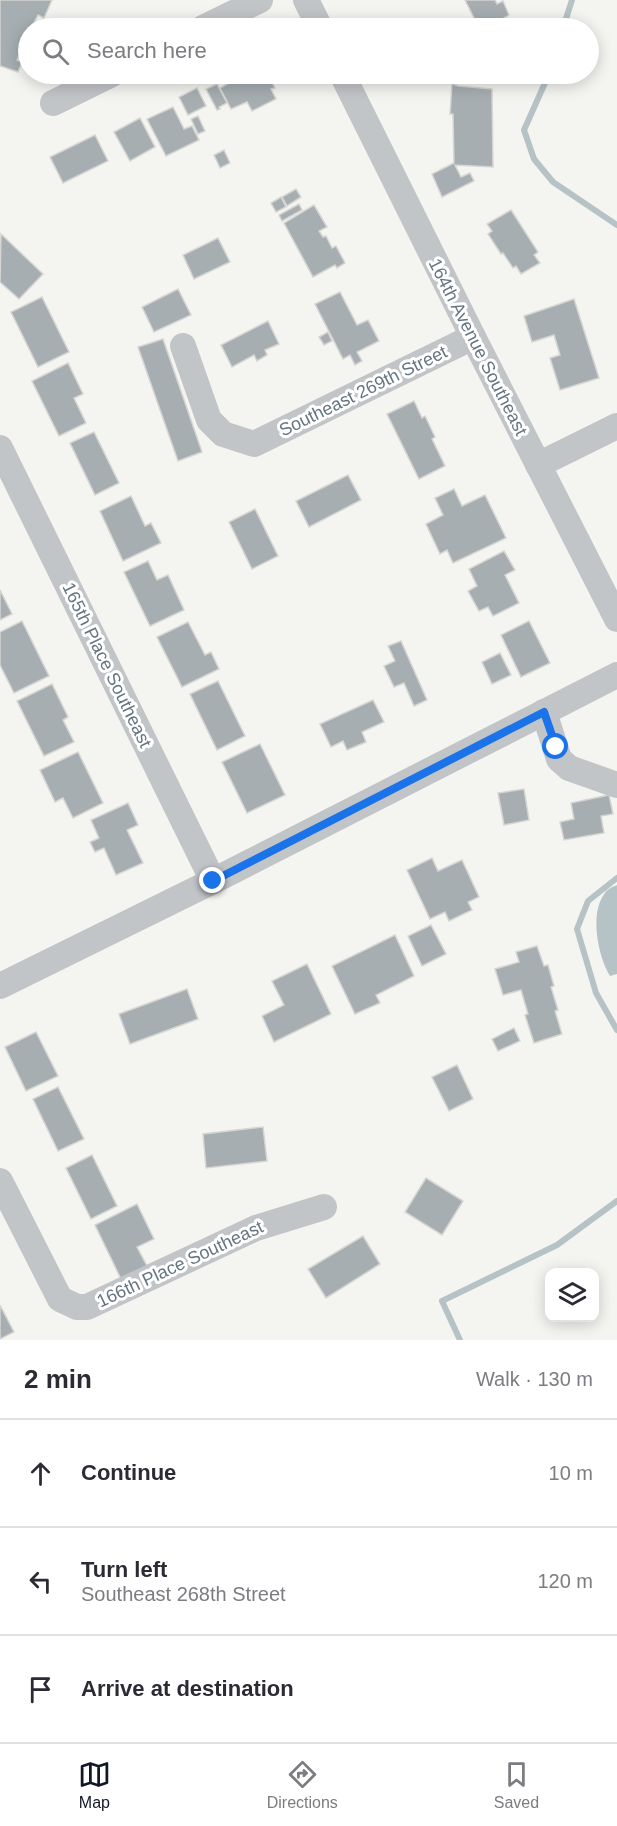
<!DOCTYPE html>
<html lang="en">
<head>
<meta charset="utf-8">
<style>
  :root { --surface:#fff; --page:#f7f7f7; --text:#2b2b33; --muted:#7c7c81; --line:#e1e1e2; --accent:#111827 }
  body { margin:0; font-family:Helvetica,sans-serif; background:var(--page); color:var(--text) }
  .controls { position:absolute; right:18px; bottom:18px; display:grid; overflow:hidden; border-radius:12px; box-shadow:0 3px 15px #0003 }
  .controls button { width:54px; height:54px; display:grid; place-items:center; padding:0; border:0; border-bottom:2px solid var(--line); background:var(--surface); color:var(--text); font:30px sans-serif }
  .stop { position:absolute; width:18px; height:18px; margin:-14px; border:4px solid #1a73e8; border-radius:50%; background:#fff }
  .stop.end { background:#1a73e8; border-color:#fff; box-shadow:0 2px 6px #0008 }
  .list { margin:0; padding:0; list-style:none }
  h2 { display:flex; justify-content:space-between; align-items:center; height:78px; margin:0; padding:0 24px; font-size:26px }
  h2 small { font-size:20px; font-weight:400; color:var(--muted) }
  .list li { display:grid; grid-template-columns:39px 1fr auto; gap:18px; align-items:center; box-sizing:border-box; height:108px; padding:0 24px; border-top:2px solid var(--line) }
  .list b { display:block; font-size:22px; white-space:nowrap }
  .list p { margin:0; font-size:20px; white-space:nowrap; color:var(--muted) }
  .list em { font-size:20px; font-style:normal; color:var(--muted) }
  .icon { flex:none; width:33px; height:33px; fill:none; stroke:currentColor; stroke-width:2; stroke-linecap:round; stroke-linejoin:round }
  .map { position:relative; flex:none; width:617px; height:1340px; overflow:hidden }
  .search { position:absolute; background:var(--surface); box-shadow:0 3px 15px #0003; left:18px; right:18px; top:18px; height:66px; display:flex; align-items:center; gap:15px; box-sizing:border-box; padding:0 21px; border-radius:33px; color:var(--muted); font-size:22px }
  .sheet { height:402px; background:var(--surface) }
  nav { display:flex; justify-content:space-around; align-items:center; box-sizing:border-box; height:84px; border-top:2px solid var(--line); background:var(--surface); font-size:16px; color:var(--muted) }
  nav a { display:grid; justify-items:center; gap:3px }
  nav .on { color:var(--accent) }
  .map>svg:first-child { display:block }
  .water { fill:#b6c3c6 }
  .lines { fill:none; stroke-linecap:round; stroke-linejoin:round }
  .stream { stroke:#b6c3c6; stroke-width:6 }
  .building { fill:#a6aeb2; stroke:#d5d5d3; stroke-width:1.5 }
  .minor { stroke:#c2c5c8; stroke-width:26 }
  .route { stroke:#1a73e8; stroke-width:8 }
  .labels { text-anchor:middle; stroke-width:6; stroke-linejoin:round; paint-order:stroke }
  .street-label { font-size:18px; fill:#647580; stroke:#fff }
</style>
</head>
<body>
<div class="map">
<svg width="617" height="1340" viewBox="0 0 617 1340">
  <rect width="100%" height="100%" fill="#f4f4f0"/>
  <path class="water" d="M617,885V974L610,976C598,956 589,913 605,893C607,889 613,887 617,885Z"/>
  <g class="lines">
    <g class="stream">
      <path d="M563,28L572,0"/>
      <path d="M549,74L524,130L534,159L553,182L617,225"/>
      <path d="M617,878L588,901L577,929L596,993L617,1030"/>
      <path d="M460,1340L442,1301L557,1245L617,1201"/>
    </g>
  </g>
  <g class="building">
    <path d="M0,0H52L44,18L38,15L31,28H28V47L24,45L17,60L22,62L18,72L0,66Z"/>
    <path d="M465,0H495L497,4L503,1L509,15L504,18L505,20L488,28H479Z"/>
    <path d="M233,74H268L275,88L271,89L276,99L252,111L247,102L231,109L220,88L236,79Z"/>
    <path d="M217,84L227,103L219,107L220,109L217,110L206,89Z"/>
    <path d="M452,84L458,86L492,89L493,167L455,165L461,177L470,173L474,181L442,197L432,174L454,163L453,114H450Z"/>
    <path d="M197,88L206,106L188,115L179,97Z"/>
    <path d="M173,107L184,129L192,126L199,140L166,156L147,119Z"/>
    <path d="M198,116L205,131L198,134L191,119Z"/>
    <path d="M140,118L155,147L130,161L114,132Z"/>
    <path d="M95,135L108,161L63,183L50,157Z"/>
    <path d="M224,150L230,163L220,168L214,155Z"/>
    <path d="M296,189L301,197L287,206L282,197Z"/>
    <path d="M281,197L286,207L276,212L271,203Z"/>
    <path d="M299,204L302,210L282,221L279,215Z"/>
    <path d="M314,205L327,227L319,231L323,237L326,236L332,248L336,246L345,263L337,268L335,265L313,277L284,223Z"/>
    <path d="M511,210L538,252L534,255L540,263L521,274L516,266L513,268L503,253L501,254L488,234L492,231L487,224Z"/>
    <path d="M1,234L43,274L19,299L0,282Z"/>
    <path d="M218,238L230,262L194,279L183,255Z"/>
    <path d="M178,289L191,315L154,332L142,307Z"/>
    <path d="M340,292L357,325L368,320L379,341L357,352L362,361L355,365L350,355L343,359L315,304Z"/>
    <path d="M42,297L69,352L38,367L11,312Z"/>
    <path d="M574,299L599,378L560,390L550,358L560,355L554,335L532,342L524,316Z"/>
    <path d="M268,321L279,344L265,350L267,355L257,361L254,355L232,367L221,345Z"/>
    <path d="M328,332L332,341L324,345L319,337Z"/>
    <path d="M163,339L202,452L178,461L138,347Z"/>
    <path d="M68,363L83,394L74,398L86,423L59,436L32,381Z"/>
    <path d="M414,401L422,418L425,416L435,437L432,439L445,466L419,479L387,414Z"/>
    <path d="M94,432L119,483L95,495L70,443Z"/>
    <path d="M348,475L361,500L309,527L296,501Z"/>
    <path d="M454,489L462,506L485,495L506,538L453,563L447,550L440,554L426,524L443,515L435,498Z"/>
    <path d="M131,496L145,526L151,523L161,543L123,561L100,511Z"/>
    <path d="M255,509L278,556L252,569L229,522Z"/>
    <path d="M504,551L515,570L505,575L519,603L493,616L488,607L479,611L468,591L477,586L469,569Z"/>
    <path d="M148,561L157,580L168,575L184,610L150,626L124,572Z"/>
    <path d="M0,590L12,614L0,620Z"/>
    <path d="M22,621L49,676L14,693L0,665V632Z"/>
    <path d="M529,621L550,663L521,677L501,635Z"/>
    <path d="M188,622L205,655L211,652L219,669L182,687L157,637Z"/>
    <path d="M401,641L427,700L414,706L404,683L394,687L384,666L395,661L388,646Z"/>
    <path d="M500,653L511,675L492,684L482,662Z"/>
    <path d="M218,681L245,736L217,750L190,694Z"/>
    <path d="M52,684L68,717L63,720L74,742L44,756L17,701Z"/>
    <path d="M373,700L384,722L362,732L366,742L347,750L343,741L331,747L320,724Z"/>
    <path d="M260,744L285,795L247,813L222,762Z"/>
    <path d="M78,752L103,803L73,818L63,798L55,802L40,770Z"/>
    <path d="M524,789L529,820L504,825L498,793Z"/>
    <path d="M609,795L613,814L601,816L604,833L564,840L560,822L574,819L571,803Z"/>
    <path d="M128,803L138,825L127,830L143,863L116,875L104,848L95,852L90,842L99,838L91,820Z"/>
    <path d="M432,858L438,871L462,860L479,897L468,902L472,910L449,921L445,912L430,919L407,870Z"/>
    <path d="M431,925L446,954L422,966L408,936Z"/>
    <path d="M395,935L414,976L376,995L380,1003L355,1014L332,966Z"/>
    <path d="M537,946L544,966L548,965L554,986L551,987L558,1010L555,1011L562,1034L534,1043L525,1015L528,1014L521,990L503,995L495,969L519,962L516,952Z"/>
    <path d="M307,964L331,1014L274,1042L262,1016L284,1005L272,981Z"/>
    <path d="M187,989L198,1019L130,1044L119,1014Z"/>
    <path d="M514,1028L520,1041L498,1051L492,1039Z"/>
    <path d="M36,1032L58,1076L26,1091L5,1047Z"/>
    <path d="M457,1065L473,1099L449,1111L432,1077Z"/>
    <path d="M58,1087L84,1139L58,1151L33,1099Z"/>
    <path d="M263,1127L267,1161L206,1168L203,1134Z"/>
    <path d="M92,1155L117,1206L91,1219L66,1168Z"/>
    <path d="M426,1178L463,1201L442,1235L405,1212Z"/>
    <path d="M137,1204L154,1239L137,1247L147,1266L121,1279L95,1225Z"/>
    <path d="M363,1236L380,1264L326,1298L308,1269Z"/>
    <path d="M0,1305L14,1332L0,1339Z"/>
  </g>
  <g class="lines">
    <g class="minor">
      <path d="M306,0L320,28"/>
      <path d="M203,28L260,0"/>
      <path d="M342,74L473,337L617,619"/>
      <path d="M53,103L112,74"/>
      <path d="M183,346L209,420L223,434L254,444L473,337"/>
      <path d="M0,448L213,881"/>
      <path d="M538,465L617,426"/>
      <path d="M544,712L559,759L569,768L617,785"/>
      <path d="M0,986L213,881L617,675"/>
      <path d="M0,1181L60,1299L77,1307H87L256,1228L324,1207"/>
    </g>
  </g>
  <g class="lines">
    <path class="route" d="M213,881L544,712L556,747"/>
  </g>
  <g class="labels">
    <g class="street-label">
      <text transform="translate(478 347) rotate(63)" y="6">164th Avenue Southeast</text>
      <text transform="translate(363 391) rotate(-26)" y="6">Southeast 269th Street</text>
      <text transform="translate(107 665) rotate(64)" y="6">165th Place Southeast</text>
      <text transform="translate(180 1264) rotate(-25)" y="6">166th Place Southeast</text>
    </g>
  </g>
</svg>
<div class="controls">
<button><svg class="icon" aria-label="layers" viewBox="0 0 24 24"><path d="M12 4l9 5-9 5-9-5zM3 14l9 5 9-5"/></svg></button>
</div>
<div class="stop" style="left:556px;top:747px"></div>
<div class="stop end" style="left:213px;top:881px"></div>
<div class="search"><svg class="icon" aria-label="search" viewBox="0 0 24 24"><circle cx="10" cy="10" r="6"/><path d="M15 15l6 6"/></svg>Search here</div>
</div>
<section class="sheet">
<h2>2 min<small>Walk · 130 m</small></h2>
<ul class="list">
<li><svg class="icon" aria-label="ahead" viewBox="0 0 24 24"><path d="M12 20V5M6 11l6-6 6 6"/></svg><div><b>Continue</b></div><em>10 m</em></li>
<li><svg class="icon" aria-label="left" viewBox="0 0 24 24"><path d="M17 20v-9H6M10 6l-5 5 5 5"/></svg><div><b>Turn left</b><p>Southeast 268th Street</p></div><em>120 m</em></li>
<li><svg class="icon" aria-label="arrive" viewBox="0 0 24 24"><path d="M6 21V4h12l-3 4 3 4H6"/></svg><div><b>Arrive at destination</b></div></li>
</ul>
</section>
<nav>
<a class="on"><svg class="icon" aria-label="map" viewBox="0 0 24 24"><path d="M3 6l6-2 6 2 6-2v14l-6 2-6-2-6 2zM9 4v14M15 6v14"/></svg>Map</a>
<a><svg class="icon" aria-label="directions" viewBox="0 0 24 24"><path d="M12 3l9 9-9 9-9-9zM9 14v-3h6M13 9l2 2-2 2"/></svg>Directions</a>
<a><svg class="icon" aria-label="saved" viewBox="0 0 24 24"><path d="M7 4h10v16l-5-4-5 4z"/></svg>Saved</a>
</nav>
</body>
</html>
